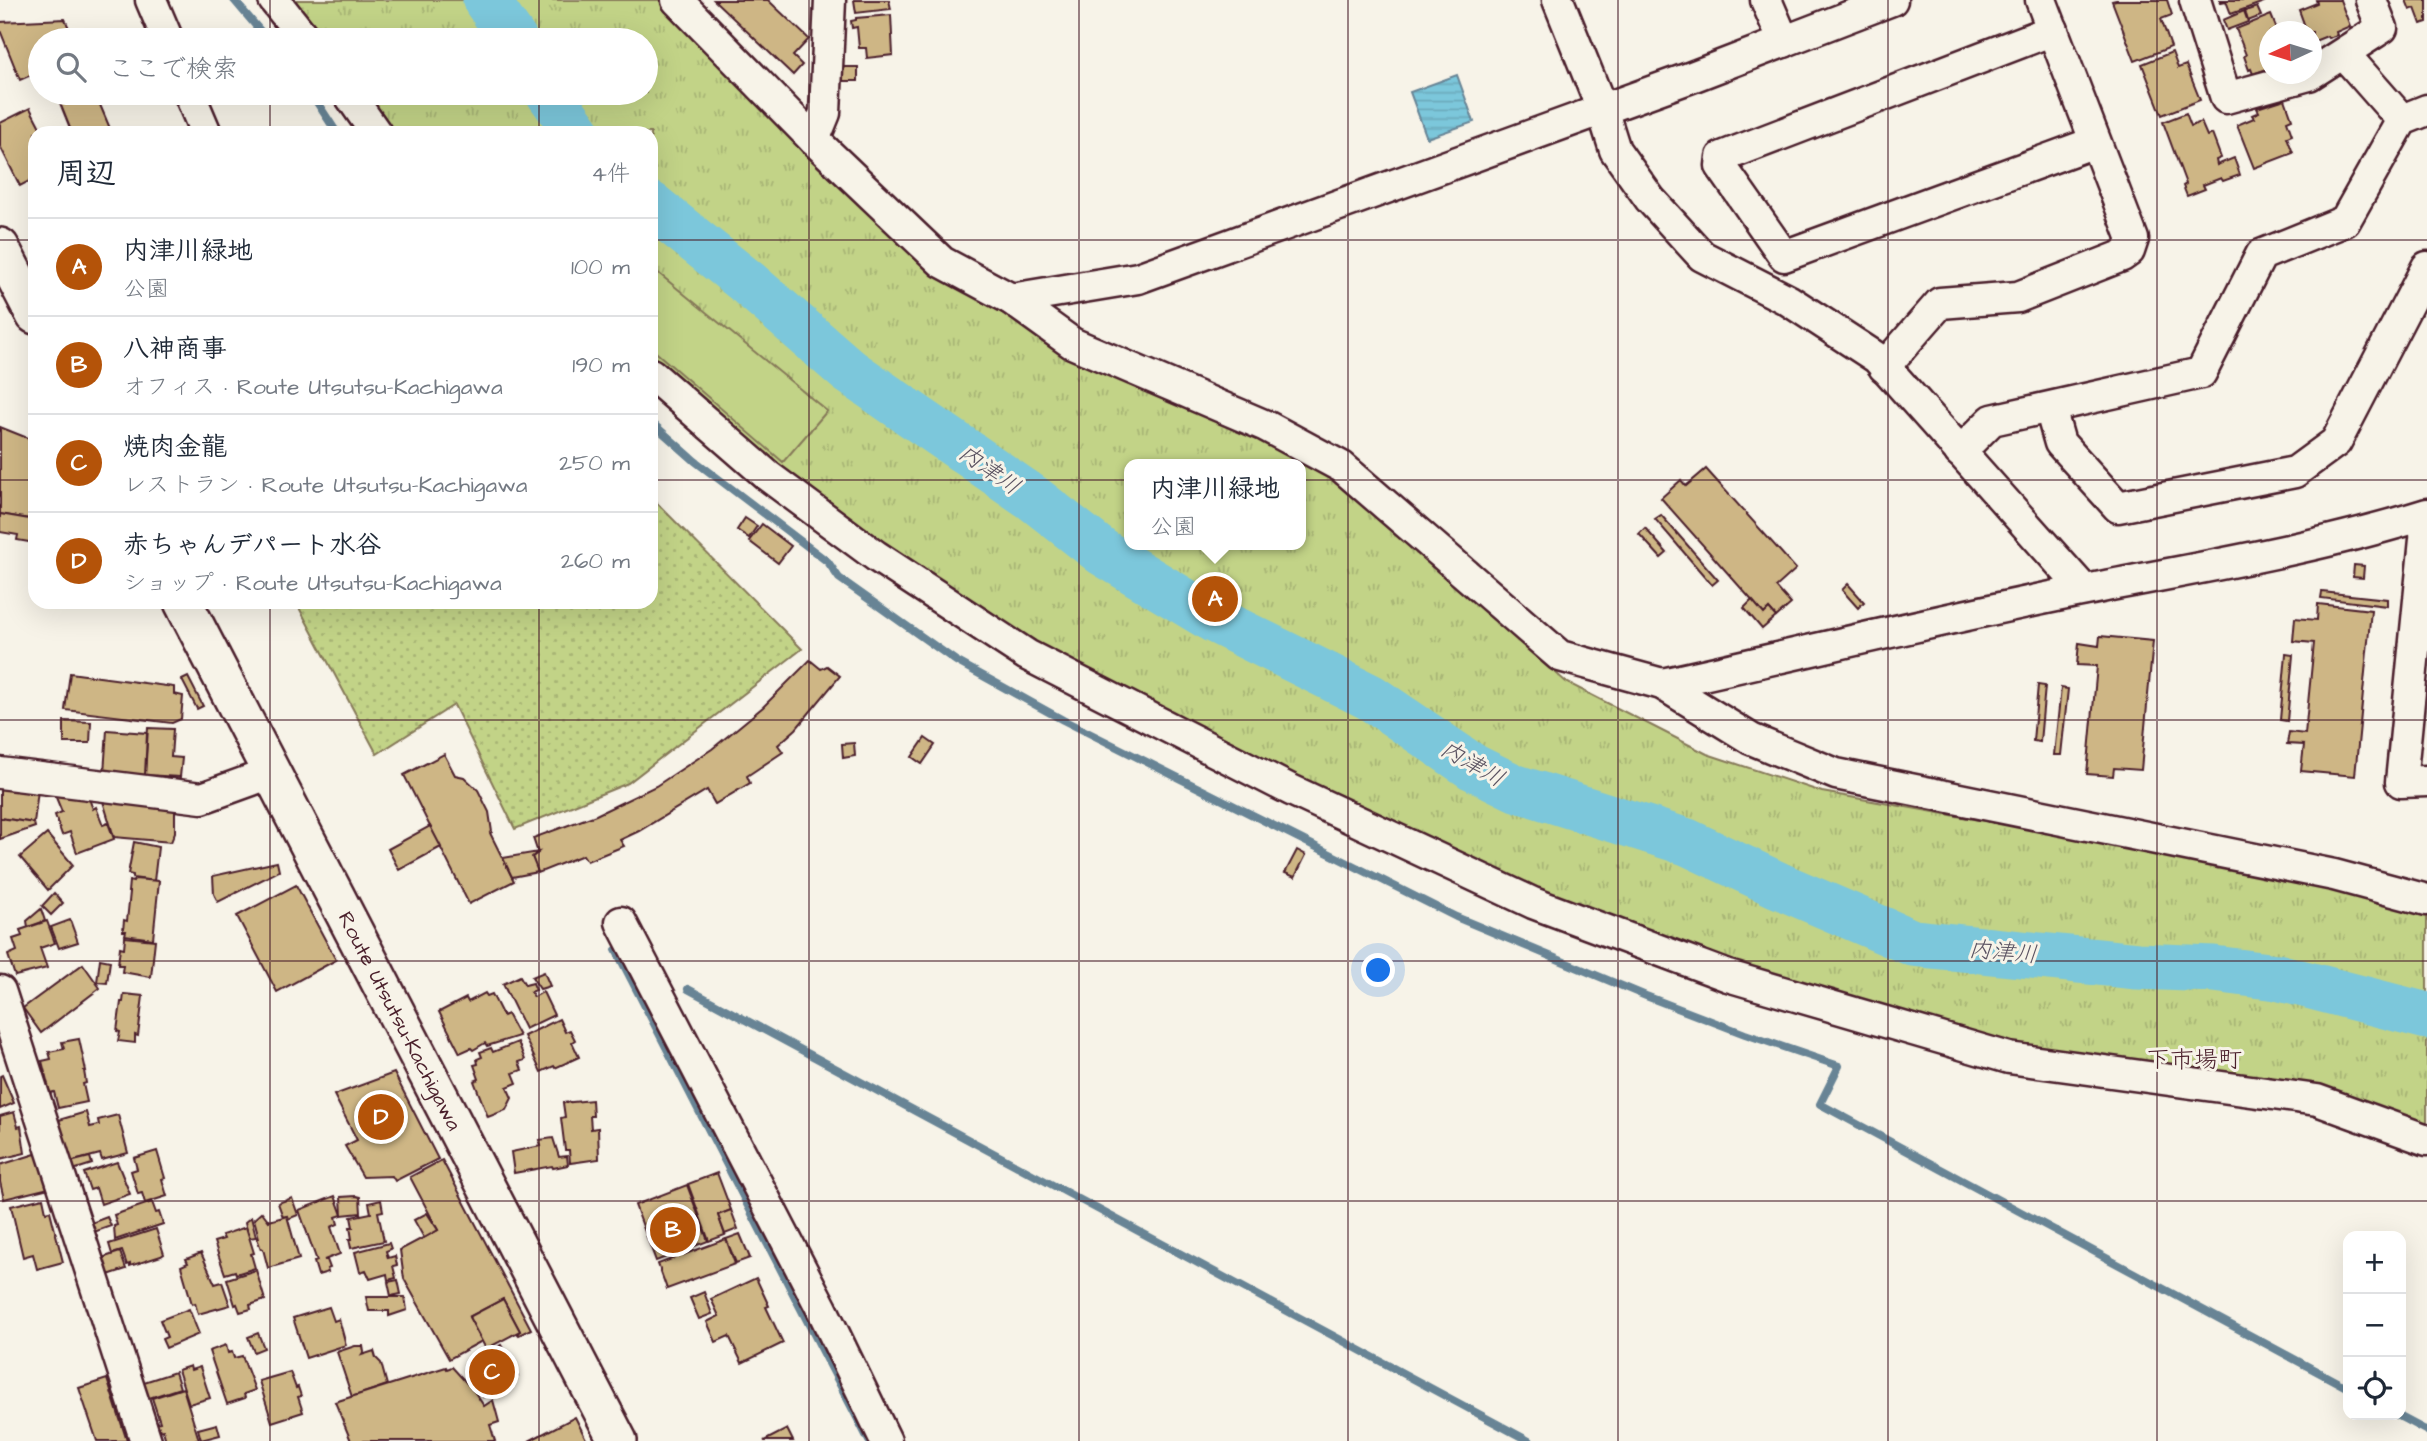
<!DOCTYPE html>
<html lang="ja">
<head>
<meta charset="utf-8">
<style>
  :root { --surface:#fff; --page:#f6f6f7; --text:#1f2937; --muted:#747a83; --line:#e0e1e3; --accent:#b45309 }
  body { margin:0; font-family:"Architects Daughter","Klee One",sans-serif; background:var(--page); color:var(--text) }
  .controls { position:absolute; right:21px; bottom:21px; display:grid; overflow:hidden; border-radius:14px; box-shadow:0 7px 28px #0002 }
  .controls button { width:63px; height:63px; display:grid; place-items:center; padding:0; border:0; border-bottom:2px solid var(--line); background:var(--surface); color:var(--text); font:35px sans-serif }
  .compass { position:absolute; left:2259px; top:21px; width:63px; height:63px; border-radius:50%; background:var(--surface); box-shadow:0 7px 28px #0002; rotate:266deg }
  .you { position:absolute; left:1379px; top:971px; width:24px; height:24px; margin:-18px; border:5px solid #fff; border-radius:50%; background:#1a73e8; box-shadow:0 0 0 10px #1a73e833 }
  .badge { display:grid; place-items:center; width:46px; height:46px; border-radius:50%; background:var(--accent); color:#fff; font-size:23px; font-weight:700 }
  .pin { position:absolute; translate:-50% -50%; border:4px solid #fff; box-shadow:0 2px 7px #0006 }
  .popup { position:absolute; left:1124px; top:459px; width:182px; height:91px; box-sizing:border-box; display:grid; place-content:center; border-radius:14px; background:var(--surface); filter:drop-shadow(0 2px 5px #0005); font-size:23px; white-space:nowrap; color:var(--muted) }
  .popup b { font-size:26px; color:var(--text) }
  .popup::after { content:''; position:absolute; left:50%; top:100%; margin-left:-14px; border:14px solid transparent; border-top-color:var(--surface) }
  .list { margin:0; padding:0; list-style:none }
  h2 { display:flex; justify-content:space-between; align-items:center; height:91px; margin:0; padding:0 28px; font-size:30px }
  h2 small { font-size:23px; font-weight:400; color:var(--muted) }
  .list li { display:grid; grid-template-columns:46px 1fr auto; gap:21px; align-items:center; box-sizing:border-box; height:98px; padding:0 28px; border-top:2px solid var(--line) }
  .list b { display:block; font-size:26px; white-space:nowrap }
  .list p { margin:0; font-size:23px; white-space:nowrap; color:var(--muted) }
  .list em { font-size:23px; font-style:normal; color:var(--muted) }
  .icon { flex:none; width:38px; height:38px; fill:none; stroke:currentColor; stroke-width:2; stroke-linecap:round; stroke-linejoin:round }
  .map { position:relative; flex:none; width:2427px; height:1441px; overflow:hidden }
  .search { position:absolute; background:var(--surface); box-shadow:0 7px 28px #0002; left:28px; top:28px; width:630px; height:77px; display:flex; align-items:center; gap:18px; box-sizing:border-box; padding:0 24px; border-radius:38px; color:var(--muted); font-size:26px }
  .panel { position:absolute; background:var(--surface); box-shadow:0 7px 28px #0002; left:28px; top:126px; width:630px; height:483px; border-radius:21px }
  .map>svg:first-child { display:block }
  .grass { fill:url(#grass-dots); stroke:#867959; stroke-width:2 }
  .park { fill:url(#park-tufts); stroke:#867959; stroke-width:2; fill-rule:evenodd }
  .pitch { fill:#c2d387; stroke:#867959; stroke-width:2 }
  .water { fill:url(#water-rules); stroke:#678495; stroke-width:2 }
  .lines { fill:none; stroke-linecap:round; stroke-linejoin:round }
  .stream { stroke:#678495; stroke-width:8 }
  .river { stroke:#7bc7db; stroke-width:47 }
  .building { fill:#ceb685; stroke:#4a1f2b; stroke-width:2 }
  .minor-casing { stroke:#4a1f2b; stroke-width:35 }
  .major-casing { stroke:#4a1f2b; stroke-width:42 }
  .minor { stroke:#f7f3e8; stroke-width:30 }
  .major { stroke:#f7f3e8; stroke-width:37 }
  .grid { fill:none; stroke:#4a1f2b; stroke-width:2; stroke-opacity:0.55 }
  .labels { text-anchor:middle; stroke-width:6; stroke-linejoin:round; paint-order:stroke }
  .street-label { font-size:21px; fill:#4a1f2b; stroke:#f7f3e8 }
  .water-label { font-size:23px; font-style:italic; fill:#595160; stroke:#f7f3e8 }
  .quarter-label { font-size:24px; fill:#4a1f2b; stroke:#f7f3e8 }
</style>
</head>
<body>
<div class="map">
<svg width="2427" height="1441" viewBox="0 0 2427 1441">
  <defs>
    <pattern id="grass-dots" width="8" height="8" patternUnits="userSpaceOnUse" patternTransform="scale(1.75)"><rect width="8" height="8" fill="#c2d387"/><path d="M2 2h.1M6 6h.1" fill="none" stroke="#a8b575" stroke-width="1.8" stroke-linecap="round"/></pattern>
    <pattern id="park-tufts" width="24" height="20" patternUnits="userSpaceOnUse" patternTransform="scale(1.75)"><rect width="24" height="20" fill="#c2d387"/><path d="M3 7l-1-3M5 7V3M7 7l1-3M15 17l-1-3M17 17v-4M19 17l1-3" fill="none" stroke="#a8b575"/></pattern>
    <pattern id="water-rules" width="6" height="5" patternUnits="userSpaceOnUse" patternTransform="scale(1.75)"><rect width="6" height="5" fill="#7bc7db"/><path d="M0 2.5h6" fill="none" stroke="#6caabc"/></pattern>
  </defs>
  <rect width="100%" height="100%" fill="#f7f3e8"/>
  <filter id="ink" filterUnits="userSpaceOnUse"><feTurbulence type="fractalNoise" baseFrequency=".0143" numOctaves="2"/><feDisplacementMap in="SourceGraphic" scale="14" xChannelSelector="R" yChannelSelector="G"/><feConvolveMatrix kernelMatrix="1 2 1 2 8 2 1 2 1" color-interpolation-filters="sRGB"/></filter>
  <g filter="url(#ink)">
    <path class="grass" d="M651,497L802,649L628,783L515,829L454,705L377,754L296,602H651Z"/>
    <path class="park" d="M286,0H662L941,273L1067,354L1264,439L1338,478L1566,682L1707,754L1822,792L2332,883L2427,911V1133L1989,1046L1602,920L1382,824L1033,647L881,552L651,366V133H387L356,93H646V40H316ZM1129,464H1301V545H1129Z"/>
    <path class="pitch" d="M651,267L827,411L783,462L651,348Z"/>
    <path class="water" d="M1457,75L1474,122L1427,138L1410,92Z"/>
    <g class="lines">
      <g class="stream">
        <path d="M234,0L268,40"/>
        <path d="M311,93L337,133"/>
        <path d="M651,422L695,461L828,562L839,578L956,661L1063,720L1456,917L1646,996L1745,1034L1839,1066L1820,1104L2348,1388"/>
        <path d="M616,950L869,1441"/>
        <path d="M688,989L1529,1441"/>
        <path d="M2397,1415L2427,1431"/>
      </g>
      <g class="river">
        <path d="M486,0L514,40"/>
        <path d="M549,93L578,133"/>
        <path d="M651,205L747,282L849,371L1033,498L1102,552L1215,620L1370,697L1473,767L1516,788L1687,842L1778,885L1913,943L2137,966L2214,969L2277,977L2427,1016"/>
      </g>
    </g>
    <g class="building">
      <path d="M714,0H768L809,39L793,56L802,65L793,75Z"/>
      <path d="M854,0H889L891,9L856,13Z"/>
      <path d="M2116,0H2167L2172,15L2161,19L2171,47L2135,61L2112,1Z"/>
      <path d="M2220,0H2263L2264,2L2231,14L2226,1L2221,2Z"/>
      <path d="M2316,0H2340L2350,26L2336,32L2337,35L2328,38L2327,36L2312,42V32H2307L2299,10L2317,3Z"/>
      <path d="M2406,0H2427V22L2421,24L2415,8L2410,10Z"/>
      <path d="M2257,7L2261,16L2248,21L2245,11Z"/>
      <path d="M2244,11L2248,22L2227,30L2223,20Z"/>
      <path d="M891,15L893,55L867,58L866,48H859L857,27L852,28L851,21L856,20V18Z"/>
      <path d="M2271,15L2278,32H2270V68L2253,74L2251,69L2249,70L2244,56L2246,55L2236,29Z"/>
      <path d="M65,19L74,40H40V71L20,80L0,30V22Z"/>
      <path d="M2172,52L2178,68L2186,65L2200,100L2162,115L2142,64Z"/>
      <rect x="841" y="67" width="17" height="14"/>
      <path d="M56,93H95L112,133H72Z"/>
      <path d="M2285,99L2292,119L2287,121L2292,135L2287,137L2293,153L2254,168L2237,125L2254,118L2252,115L2259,112L2257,108Z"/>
      <path d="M30,108L43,133H35V178L20,186L0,146V123Z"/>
      <path d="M2186,113L2191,126L2201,122L2207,136L2212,134L2221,158L2216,160L2217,165L2234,158L2240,175L2223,181L2221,178L2203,185L2205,189L2187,196L2183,186L2186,184L2163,122Z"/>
      <path d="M0,427L35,441V520L0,514Z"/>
      <path d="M1706,469L1796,569L1776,587L1791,604L1776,617L1769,609L1764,614L1661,498L1681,480L1686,486Z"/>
      <path d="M0,514L35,520V543L17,540L18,535L0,532Z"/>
      <path d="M1661,515L1718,580L1712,585L1655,519Z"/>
      <path d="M745,518L757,526L749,538L737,530Z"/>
      <path d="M762,524L791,546L778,563L749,541Z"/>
      <path d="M1645,528L1667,553L1661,558L1639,534Z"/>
      <path d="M2354,565L2364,566L2363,578L2353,577Z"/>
      <path d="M1848,584L1864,602L1858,608L1842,590Z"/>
      <path d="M2322,592L2387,599V606L2321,598Z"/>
      <path d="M1752,600L1764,614L1769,609L1776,617L1762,629L1744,608Z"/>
      <path d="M2318,604L2371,610L2355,776L2301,771L2304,745L2287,744L2289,732L2305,734L2314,643L2293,641L2295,618L2317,620Z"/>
      <path d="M2100,636L2153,641L2141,770L2114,768L2113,776L2087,774L2097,666L2077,665L2079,643L2099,646Z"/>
      <path d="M2286,654L2293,655L2287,721L2280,720Z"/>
      <path d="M810,660L821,669L827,666L840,676L796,729L778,745L783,752L747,776L750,783L715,804L707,790L639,831L620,840L624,846L587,861L583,855L538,873L532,857L538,853L533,838L596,815L656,786L712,749L763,707Z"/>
      <path d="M70,673L174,687V694L183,696L181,719L172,723L65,710Z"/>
      <path d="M188,677L203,706L197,709L182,680Z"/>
      <path d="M2038,685L2045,686L2040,742L2033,741Z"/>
      <path d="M2061,688L2068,689L2061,755H2054Z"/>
      <path d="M64,721L91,722L90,743H64Z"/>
      <path d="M148,728L173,729L171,757L182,758L180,777L145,775Z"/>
      <path d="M107,730L147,733L145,775L104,773Z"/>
      <path d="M925,738L935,745L922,764L912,757Z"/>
      <path d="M854,743L855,756L843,758L842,744Z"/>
      <path d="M444,754L455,775L464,777L478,790L489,812L492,832L490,833L514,881L469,904L404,775Z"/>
      <path d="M0,785L38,790L34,823L0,818Z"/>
      <path d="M73,788L86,791L93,809L96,807L103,825L108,823L114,839L77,853L70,832L62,835L55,815L62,812L55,795Z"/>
      <path d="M102,798L175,801V832L171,842L114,837Z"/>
      <path d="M0,818L34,823L35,827L0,839Z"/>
      <path d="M430,826L441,847L399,870L388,849Z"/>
      <path d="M47,834L73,865L48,890L20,857Z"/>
      <path d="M134,842L158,847L154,881L133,878V875L128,874Z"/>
      <path d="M1297,850L1306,855L1295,877L1285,873Z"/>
      <path d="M538,852L532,857L538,872L512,877L503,858Z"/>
      <path d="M277,862L279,871L218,902L214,894L213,876Z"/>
      <path d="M134,879L159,881L153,939L125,935L126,931H123L124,920L127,921L130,892H128L129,881L133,882Z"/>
      <path d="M296,885L336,960L277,992L237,916Z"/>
      <path d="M54,893L63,903L51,915L42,906Z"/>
      <path d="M41,909L45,921L28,927L27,921Z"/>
      <path d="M70,920L78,942L59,948L51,927Z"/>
      <path d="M47,921L55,943L40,948L47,968L15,976L8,955L17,951L13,939L22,936L20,930Z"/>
      <path d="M125,937L155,940L151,977L122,972L123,965H118L120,947L124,948Z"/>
      <path d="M100,959L110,961L107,983L97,982Z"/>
      <path d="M83,964L100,988L41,1033L23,1008Z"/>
      <path d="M544,972L550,986L540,989L532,977Z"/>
      <path d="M520,976L525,985L533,983L536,990L531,992L534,997L543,992L554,1015L525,1029L503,984Z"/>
      <path d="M485,993L487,996L492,994L503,1016L507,1014L519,1036L487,1046L485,1043L473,1050L471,1048L460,1053L439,1012L466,998L468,1002Z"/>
      <path d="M124,994L143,996L138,1036L135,1035V1043L118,1041L120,1032L117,1031L121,1002H123Z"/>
      <path d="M559,1019L565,1032L570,1030L575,1040L572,1042L579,1057L555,1068L554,1066L541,1072L524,1036Z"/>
      <path d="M79,1039L86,1071H84L86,1083L83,1084L87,1102L58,1108L54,1092L50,1093L42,1061L51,1059L49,1052L64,1049L62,1042Z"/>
      <path d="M518,1042L525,1060L519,1062L522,1070L513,1073L517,1083L507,1087L512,1098L506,1110L488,1117L474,1081L479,1079L474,1065L478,1064L477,1059L482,1057L480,1052L491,1048L493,1052Z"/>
      <path d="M394,1073L438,1159L395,1181L392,1176L363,1177L345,1146L357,1140L334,1095Z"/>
      <path d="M2,1075L14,1103L0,1109V1076Z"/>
      <path d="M592,1100L593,1116H590L591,1129L598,1128L599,1159L570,1163L569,1150H565L561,1118L565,1117L563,1103Z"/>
      <path d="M14,1112L18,1127L21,1126L25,1153L0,1159V1116Z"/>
      <path d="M86,1112L90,1127L99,1125L98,1120L118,1115L128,1153L102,1160L100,1154L70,1162L59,1120Z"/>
      <path d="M553,1138L559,1157L567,1156L568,1165L553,1168L552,1166L514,1173L511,1152L541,1146L539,1140Z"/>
      <path d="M157,1151L165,1178L162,1179L167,1196L145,1203L142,1193L138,1194L131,1171L137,1169L134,1158Z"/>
      <path d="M42,1152L41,1164L49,1188L4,1199L0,1182V1165Z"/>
      <path d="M90,1157L92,1164L73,1170L70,1162Z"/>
      <path d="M442,1160L531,1329L519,1335L517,1333L520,1331L503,1299L469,1317L482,1341L449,1359L404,1279L400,1250L438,1230L410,1177Z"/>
      <path d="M117,1162L130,1194L101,1204L96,1188L90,1190L84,1173Z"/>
      <path d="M717,1173L731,1210L718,1215L725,1235L709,1241L688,1184Z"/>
      <path d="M687,1185L708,1241L656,1261L635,1205Z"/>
      <path d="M335,1196L342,1215L336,1217L338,1224L331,1227L340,1254L324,1260H327L330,1268L327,1269L328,1272L318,1275L314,1262L317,1261L299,1210Z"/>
      <path d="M356,1196L360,1197L361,1213L342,1215L341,1197Z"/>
      <path d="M43,1198L46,1212L50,1211L63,1262L37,1269L33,1254L23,1257L11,1206Z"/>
      <path d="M292,1198L298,1215L288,1219L287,1216L283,1217L278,1203Z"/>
      <path d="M381,1200L383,1211L378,1212L384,1241L351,1248L349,1239H352L350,1227H353L351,1217L371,1213L369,1203Z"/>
      <path d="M152,1202L156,1213L159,1212L163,1224L115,1240L114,1226L117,1225L114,1215Z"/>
      <path d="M731,1210L738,1229L725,1234L718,1215Z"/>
      <path d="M262,1212L269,1221L287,1216L299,1259L268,1268L263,1249H261L257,1238H259L254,1219Z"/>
      <path d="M427,1213L438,1230L424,1238L414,1220Z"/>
      <path d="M107,1217L111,1226L94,1232L91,1223Z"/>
      <path d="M251,1217L256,1237L249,1238L245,1222Z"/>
      <path d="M246,1227L254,1253L251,1254L255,1268L236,1274L235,1271L225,1274L214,1242L224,1239L222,1235Z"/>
      <path d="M156,1229L164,1254L161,1256L130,1266V1264L127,1265L122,1251L112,1254L109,1244Z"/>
      <path d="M740,1234L750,1258L736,1263L726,1239Z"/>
      <path d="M726,1239L735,1264L667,1289L658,1264Z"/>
      <path d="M389,1243L391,1249L386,1251L388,1258L395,1256L397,1265L393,1266L396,1278L388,1280L387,1274L370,1279L366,1270L360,1272L355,1252Z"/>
      <path d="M120,1252L126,1269L108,1275L102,1258Z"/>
      <path d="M201,1253L215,1284L222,1282L230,1305L198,1314L195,1303L192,1304L181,1266L188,1263L186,1259Z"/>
      <path d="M256,1270L265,1300L250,1305L251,1309L240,1312L237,1304L235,1305L227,1279Z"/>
      <path d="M756,1278L769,1306L766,1307L783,1343L742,1363L729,1336L716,1342L707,1322L719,1316L711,1299Z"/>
      <path d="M398,1280L401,1294L391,1296L388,1282Z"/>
      <path d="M704,1292L712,1314L699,1319L690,1298Z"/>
      <path d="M366,1297H405L407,1310L389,1316V1311H369Z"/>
      <path d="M503,1299L520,1331L486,1349L469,1317Z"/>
      <path d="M329,1307L334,1321L339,1319L346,1345L306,1358L293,1318Z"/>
      <path d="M189,1309L199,1334L166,1348L162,1339L167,1337L160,1320Z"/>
      <path d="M258,1333L264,1348L254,1352L248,1337Z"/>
      <path d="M226,1345L228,1353L232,1352L234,1358L242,1356L255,1390L244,1394L245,1398L227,1404L209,1351Z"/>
      <path d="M501,1345L518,1376L483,1397L466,1369L486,1357L485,1355Z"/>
      <path d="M355,1346H363L364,1352L362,1355L374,1351L376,1358L381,1363L387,1385L352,1397L337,1352Z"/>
      <path d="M190,1366L191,1370L200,1367L210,1398L189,1404L178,1370Z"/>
      <path d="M446,1367L447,1369L452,1367L474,1391L484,1406L493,1400L499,1422L490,1425L495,1441H351L335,1402Z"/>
      <path d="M175,1372L180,1388L146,1399L141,1383Z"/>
      <path d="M290,1372L296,1388L298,1387L301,1396L298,1397L303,1412L272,1422L259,1381Z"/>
      <path d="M107,1379L127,1441H97L79,1388Z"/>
      <path d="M183,1388L199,1440L166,1441L163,1430L159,1431L156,1423L160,1422L152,1398Z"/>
      <path d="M575,1417L587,1441H529Z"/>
      <path d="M217,1424L220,1435L201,1440L198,1429Z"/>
      <path d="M787,1429L793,1441H764Z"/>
    </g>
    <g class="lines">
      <defs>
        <g id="minor">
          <path d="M151,0L168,40"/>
          <path d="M274,0L306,40"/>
          <path d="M677,0L814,140L942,262L1011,299L1072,343L1266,426L1342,467L1560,656L1662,684L1751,739L1836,774L2334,875L2427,900"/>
          <path d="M1558,0L1602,109L1615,150L1650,199L1702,256L1788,300L1877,358L2084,590"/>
          <path d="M1766,0L1784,42"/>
          <path d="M2195,0L2226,98L2309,75L2382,28L2371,0"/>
          <path d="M2053,30L1722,157L1721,166L1784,256L2095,142"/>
          <path d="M2344,54L2402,120"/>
          <path d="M189,93L206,133"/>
          <path d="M348,93L376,133"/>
          <path d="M814,140L825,113L830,0"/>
          <path d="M1011,299L1138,278L1689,78L1892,0"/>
          <path d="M1884,367L1940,303L2018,297L2122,256L2129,251L2133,239L2041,0"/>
          <path d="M651,374L768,476L876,556L1027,655L1291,790L1533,903L1728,976L2009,1058L2317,1100L2427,1140"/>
          <path d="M2050,408L2060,443L2118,507L2295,472L2336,442L2427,267"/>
          <path d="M1960,452L1992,420L2201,373L2261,255L2345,221L2402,120L2427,110"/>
          <path d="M2427,519L2401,782L2427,781"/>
          <path d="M1662,684C1803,653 1944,618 2086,590C2201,567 2315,549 2427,514"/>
          <path d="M0,773L202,798L271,773"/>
          <path d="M621,922L822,1309L886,1441"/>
          <path d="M0,991L146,1441"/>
        </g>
        <g id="major">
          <path d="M0,247L35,315"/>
          <path id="s1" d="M183,602L618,1441"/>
        </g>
      </defs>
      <use href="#minor" class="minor-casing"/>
      <use href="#major" class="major-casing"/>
      <use href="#minor" class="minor"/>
      <use href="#major" class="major"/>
    </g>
  </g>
  <path class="grid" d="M270,0V40M539,0V40M809,0V1441M1079,0V1441M1348,0V1441M1618,0V1441M1888,0V1441M2157,0V1441M270,93V133M539,93V133M0,240H35M651,240H2427M0,480H35M651,480H2427M270,602V1441M539,602V1441M0,720H2427M0,961H2427M0,1201H2427"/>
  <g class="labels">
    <g class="street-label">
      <text dy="7" stroke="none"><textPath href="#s1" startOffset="472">Route Utsutsu-Kachigawa</textPath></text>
    </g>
    <g class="water-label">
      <text transform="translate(990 469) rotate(35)" y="8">内津川</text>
      <text transform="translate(1473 763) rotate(30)" y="8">内津川</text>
      <text transform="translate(2003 951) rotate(5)" y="8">内津川</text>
    </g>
    <g class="quarter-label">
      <text x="2194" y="1067">下市場町</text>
    </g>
  </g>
</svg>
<div class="controls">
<button>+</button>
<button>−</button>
<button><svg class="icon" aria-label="locate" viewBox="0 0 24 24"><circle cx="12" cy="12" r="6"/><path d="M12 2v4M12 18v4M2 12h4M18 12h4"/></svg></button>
</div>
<svg class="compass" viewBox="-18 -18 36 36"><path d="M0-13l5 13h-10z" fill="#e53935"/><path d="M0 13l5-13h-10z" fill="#747a83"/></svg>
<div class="you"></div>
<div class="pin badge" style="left:1215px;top:599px">A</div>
<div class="popup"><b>内津川緑地</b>公園</div>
<div class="pin badge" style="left:673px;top:1230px">B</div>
<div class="pin badge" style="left:492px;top:1372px">C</div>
<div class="pin badge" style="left:381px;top:1117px">D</div>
<div class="search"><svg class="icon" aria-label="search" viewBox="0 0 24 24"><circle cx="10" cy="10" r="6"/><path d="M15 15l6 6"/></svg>ここで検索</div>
<section class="panel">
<h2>周辺<small>4件</small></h2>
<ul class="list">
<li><span class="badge">A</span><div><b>内津川緑地</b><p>公園</p></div><em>100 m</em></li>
<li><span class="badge">B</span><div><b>八神商事</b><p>オフィス · Route Utsutsu-Kachigawa</p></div><em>190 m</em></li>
<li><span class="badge">C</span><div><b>焼肉金龍</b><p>レストラン · Route Utsutsu-Kachigawa</p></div><em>250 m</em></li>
<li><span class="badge">D</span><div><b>赤ちゃんデパート水谷</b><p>ショップ · Route Utsutsu-Kachigawa</p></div><em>260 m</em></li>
</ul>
</section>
</div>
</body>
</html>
